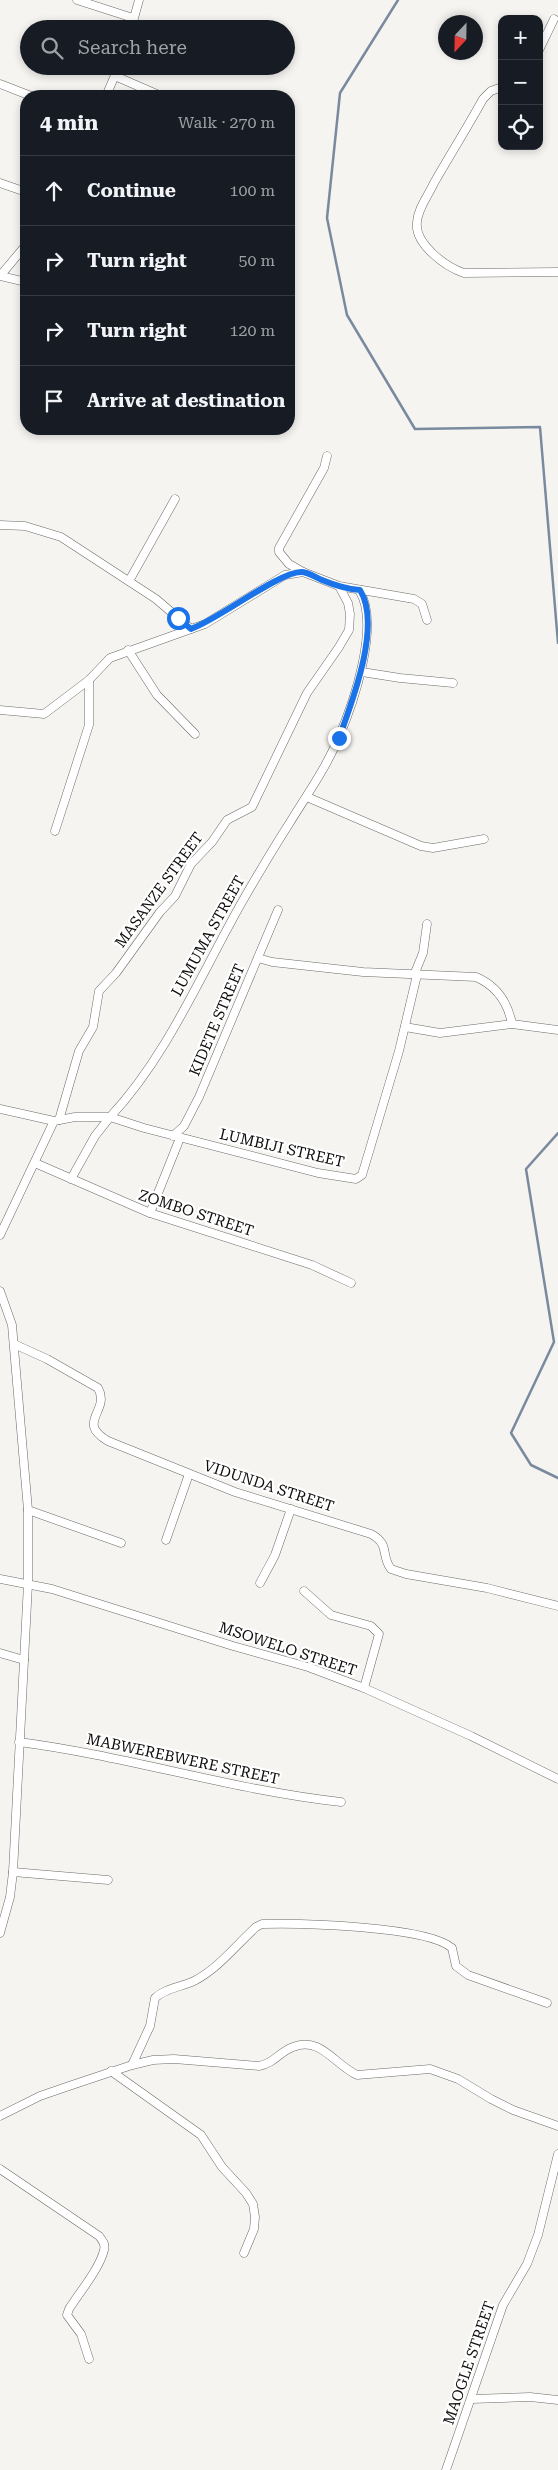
<!DOCTYPE html>
<html lang="en">
<head>
<meta charset="utf-8">
<style>
  :root { --surface:#171b24; --page:#242831; --text:#f1f3f6; --muted:#9ea1a6; --line:#363941 }
  body { margin:0; font-family:"Roboto Serif",serif; background:var(--page); color:var(--text) }
  .controls { position:absolute; right:15px; top:15px; display:grid; overflow:hidden; border-radius:10px; box-shadow:0 2px 8px #0003 }
  .controls button { width:45px; height:45px; display:grid; place-items:center; padding:0; border:0; border-bottom:1px solid var(--line); background:var(--surface); color:var(--text); font:25px sans-serif }
  .compass { position:absolute; left:438px; top:15px; width:45px; height:45px; border-radius:50%; background:var(--surface); box-shadow:0 2px 8px #0003; rotate:202deg }
  .stop { position:absolute; width:15px; height:15px; margin:-11px; border:4px solid #1a73e8; border-radius:50%; background:#fff }
  .stop.end { background:#1a73e8; border-color:#fff; box-shadow:0 1px 5px #0008 }
  .list { margin:0; padding:0; list-style:none }
  h2 { display:flex; justify-content:space-between; align-items:center; height:65px; margin:0; padding:0 20px; font-size:21px }
  h2 small { font-size:16px; font-weight:400; color:var(--muted) }
  .list li { display:grid; grid-template-columns:32px 1fr auto; gap:15px; align-items:center; box-sizing:border-box; height:70px; padding:0 20px; border-top:1px solid var(--line) }
  .list b { display:block; font-size:19px; white-space:nowrap }
  .list em { font-size:16px; font-style:normal; color:var(--muted) }
  .icon { flex:none; width:28px; height:28px; fill:none; stroke:currentColor; stroke-width:2; stroke-linecap:round; stroke-linejoin:round }
  .map { position:relative; flex:none; width:558px; height:2470px; overflow:hidden }
  .search { position:absolute; background:var(--surface); box-shadow:0 2px 8px #0003; left:20px; top:20px; width:275px; height:55px; display:flex; align-items:center; gap:12px; box-sizing:border-box; padding:0 18px; border-radius:28px; color:var(--muted); font-size:19px }
  .panel { position:absolute; background:var(--surface); box-shadow:0 2px 8px #0003; left:20px; top:90px; width:275px; height:345px; border-radius:20px }
  .map>svg:first-child { display:block }
  .lines { fill:none; stroke-linecap:round; stroke-linejoin:round }
  .stream { stroke:#7a8a9e; stroke-width:2.5 }
  .street-casing { stroke:#6c6a67; stroke-width:9 }
  .street { stroke:#fff; stroke-width:8 }
  .route { stroke:#1a73e8; stroke-width:6 }
  .labels { text-anchor:middle; stroke-width:4.5; stroke-linejoin:round; paint-order:stroke }
  .street-label { font-size:15px; fill:#0e0d0c; stroke:#fff }
</style>
</head>
<body>
<div class="map">
<svg width="558" height="2470" viewBox="0 0 558 2470">
  <rect width="100%" height="100%" fill="#f6f4f1"/>
  <g class="lines">
    <g class="stream">
      <path d="M398,0L340,93L327,218L347,315L415,429L540,427L558,643"/>
      <path d="M558,1133L526,1169L554,1342L511,1433L531,1465L558,1478"/>
    </g>
    <defs>
      <g id="street">
        <path d="M77,0L133,18"/>
        <path d="M131,29L139,0"/>
        <path d="M539,50L554,19"/>
        <path d="M115,76L161,96"/>
        <path d="M0,84L31,96"/>
        <path d="M502,87L491,91L483,99C467,128 450,155 434,183C428,196 418,208 417,222C414,244 446,267 464,273L558,272"/>
        <path d="M106,96L119,66"/>
        <path d="M0,183L26,192"/>
        <path d="M26,245L0,276L26,282"/>
        <path d="M0,525L25,526L61,537L156,599L191,629"/>
        <path d="M303,572L289,564L279,552V548L324,468L327,456"/>
        <path d="M129,581L175,499"/>
        <path d="M128,650L157,695L195,734"/>
        <path d="M362,672L400,678L453,683"/>
        <path d="M0,710L44,714L89,680L110,658L205,624L285,575L303,572L339,586L414,599L422,604L427,620"/>
        <path d="M307,797L421,846L433,848L484,839"/>
        <path d="M55,831L89,725V680"/>
        <path d="M258,958L272,962L363,972L476,977C497,986 508,1003 512,1024"/>
        <path d="M414,975L423,953L427,924"/>
        <path d="M405,1027L440,1033L512,1024L558,1030"/>
        <path d="M0,1109L54,1121"/>
        <path d="M59,1120L79,1051L93,1027L99,991L116,973L160,912L175,896L191,864L212,842L227,820L252,807L307,693L339,647L349,630L350,614L348,603L339,586"/>
        <path d="M173,1136L184,1126L199,1097L278,910"/>
        <path d="M35,1163L150,1213L312,1265L351,1283"/>
        <path d="M71,1179L95,1136L110,1117L144,1128L318,1173L356,1179L362,1175L371,1145L399,1051L417,975"/>
        <path d="M150,1213L180,1138"/>
        <path d="M0,1235L54,1121L75,1117H110C169,1054 203,969 246,895C260,871 274,847 289,824C306,796 325,770 338,739C353,705 381,624 359,590"/>
        <path d="M0,1291L12,1325L28,1510V1584L13,1872L10,1897L0,1933"/>
        <path d="M14,1344L47,1359L98,1388C111,1411 75,1422 108,1441L235,1492L371,1534C391,1545 380,1555 391,1569L406,1574L487,1588L558,1606"/>
        <path d="M28,1510L121,1543"/>
        <path d="M166,1540L189,1474"/>
        <path d="M0,1579L52,1589L233,1646L308,1667L364,1688L471,1736L558,1779"/>
        <path d="M260,1583L275,1555L291,1509"/>
        <path d="M304,1591L331,1615L371,1626L379,1634L364,1688"/>
        <path d="M0,1653L24,1660"/>
        <path d="M19,1742C127,1756 232,1790 341,1802"/>
        <path d="M13,1872L108,1880"/>
        <path d="M132,2065L150,2026L155,1998C165,1988 182,1987 194,1981C219,1968 236,1945 256,1927L262,1924C299,1923 427,1926 452,1948L456,1966L468,1975L547,2003"/>
        <path d="M111,2071L201,2135L222,2167L246,2193L253,2204L255,2217L254,2229L244,2253"/>
        <path d="M0,2116L40,2096L72,2085L132,2065L153,2060L174,2059L259,2066C275,2063 279,2052 293,2047C320,2036 334,2064 357,2075L430,2069L458,2079L491,2099L513,2110L558,2126"/>
        <path d="M0,2169L99,2236C102,2240 106,2244 104,2250C100,2268 79,2293 69,2309L67,2315L81,2334L89,2359"/>
        <path d="M471,2399L530,2397L558,2400"/>
        <path d="M446,2470L503,2305L527,2264L538,2235L558,2154"/>
      </g>
    </defs>
    <use href="#street" class="street-casing"/>
    <use href="#street" class="street"/>
  </g>
  <g class="lines">
    <path class="route" d="M178,618L191,629C219,619 279,572 301,572C308,572 315,577 322,580C334,585 347,589 360,590C382,625 352,702 339,738"/>
  </g>
  <g class="labels">
    <g class="street-label">
      <text transform="translate(159 890) rotate(-54)" y="5">MASANZE STREET</text>
      <text transform="translate(208 936) rotate(-61)" y="5">LUMUMA STREET</text>
      <text transform="translate(217 1020) rotate(-67)" y="5">KIDETE STREET</text>
      <text transform="translate(282 1148) rotate(13)" y="5">LUMBIJI STREET</text>
      <text transform="translate(196 1213) rotate(18)" y="5">ZOMBO STREET</text>
      <text transform="translate(269 1486) rotate(18)" y="5">VIDUNDA STREET</text>
      <text transform="translate(288 1649) rotate(18)" y="5">MSOWELO STREET</text>
      <text transform="translate(183 1759) rotate(12)" y="5">MABWEREBWERE STREET</text>
      <text transform="translate(469 2363) rotate(-71)" y="5">MAOGLE STREET</text>
    </g>
  </g>
</svg>
<div class="controls">
<button>+</button>
<button>−</button>
<button><svg class="icon" aria-label="locate" viewBox="0 0 24 24"><circle cx="12" cy="12" r="6"/><path d="M12 2v4M12 18v4M2 12h4M18 12h4"/></svg></button>
</div>
<svg class="compass" viewBox="-18 -18 36 36"><path d="M0-13l5 13h-10z" fill="#e53935"/><path d="M0 13l5-13h-10z" fill="#9ea1a6"/></svg>
<div class="stop" style="left:178px;top:618px"></div>
<div class="stop end" style="left:339px;top:738px"></div>
<div class="search"><svg class="icon" aria-label="search" viewBox="0 0 24 24"><circle cx="10" cy="10" r="6"/><path d="M15 15l6 6"/></svg>Search here</div>
<section class="panel">
<h2>4 min<small>Walk · 270 m</small></h2>
<ul class="list">
<li><svg class="icon" aria-label="ahead" viewBox="0 0 24 24"><path d="M12 20V5M6 11l6-6 6 6"/></svg><div><b>Continue</b></div><em>100 m</em></li>
<li><svg class="icon" aria-label="right" viewBox="0 0 24 24"><path d="M7 20v-9h11M14 6l5 5-5 5"/></svg><div><b>Turn right</b></div><em>50 m</em></li>
<li><svg class="icon" aria-label="right" viewBox="0 0 24 24"><path d="M7 20v-9h11M14 6l5 5-5 5"/></svg><div><b>Turn right</b></div><em>120 m</em></li>
<li><svg class="icon" aria-label="arrive" viewBox="0 0 24 24"><path d="M6 21V4h12l-3 4 3 4H6"/></svg><div><b>Arrive at destination</b></div></li>
</ul>
</section>
</div>
</body>
</html>
